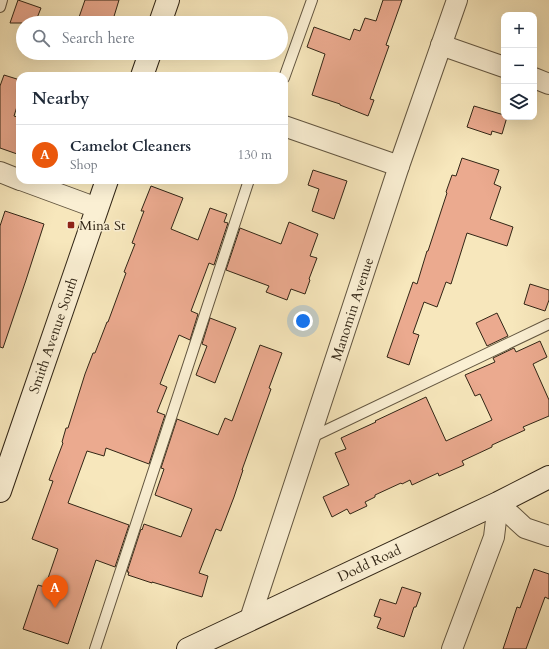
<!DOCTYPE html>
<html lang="en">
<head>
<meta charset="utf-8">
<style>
  :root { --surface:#fff; --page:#f6f6f7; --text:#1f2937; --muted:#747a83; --line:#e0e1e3; --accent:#ea580c }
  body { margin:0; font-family:Cardo,serif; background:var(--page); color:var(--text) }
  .controls { position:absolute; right:12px; top:12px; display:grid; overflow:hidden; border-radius:8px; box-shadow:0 4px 16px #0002 }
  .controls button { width:36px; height:36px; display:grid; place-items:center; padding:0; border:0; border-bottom:1px solid var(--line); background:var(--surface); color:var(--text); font:20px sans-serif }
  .you { position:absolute; left:303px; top:321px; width:14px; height:14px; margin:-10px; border:3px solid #fff; border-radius:50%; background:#1a73e8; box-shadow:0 0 0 6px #1a73e833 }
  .badge { display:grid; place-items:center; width:26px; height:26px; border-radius:50%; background:var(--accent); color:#fff; font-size:13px; font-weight:700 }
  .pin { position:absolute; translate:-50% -33px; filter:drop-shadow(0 1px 2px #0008) }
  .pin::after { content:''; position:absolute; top:21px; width:14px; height:12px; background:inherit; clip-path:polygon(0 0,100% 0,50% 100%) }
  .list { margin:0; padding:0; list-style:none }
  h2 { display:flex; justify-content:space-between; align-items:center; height:52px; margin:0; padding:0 16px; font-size:17px }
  h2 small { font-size:13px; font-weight:400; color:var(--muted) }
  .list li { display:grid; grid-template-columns:26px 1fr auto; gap:12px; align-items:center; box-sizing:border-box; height:60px; padding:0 16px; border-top:1px solid var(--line) }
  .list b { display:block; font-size:15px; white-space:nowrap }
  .list p { margin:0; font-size:13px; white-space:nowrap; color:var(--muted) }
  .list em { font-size:13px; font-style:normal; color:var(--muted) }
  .icon { flex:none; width:22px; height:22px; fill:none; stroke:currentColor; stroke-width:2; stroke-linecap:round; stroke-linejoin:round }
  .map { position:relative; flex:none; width:549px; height:649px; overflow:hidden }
  .search { position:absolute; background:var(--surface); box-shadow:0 4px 16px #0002; left:16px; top:16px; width:272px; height:44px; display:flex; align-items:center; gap:10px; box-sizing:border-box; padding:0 14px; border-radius:22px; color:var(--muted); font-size:15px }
  .panel { position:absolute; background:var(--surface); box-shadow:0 4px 16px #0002; left:16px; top:72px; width:272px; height:112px; border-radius:12px }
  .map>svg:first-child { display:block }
  .building { fill:#ebaa8f; stroke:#322616 }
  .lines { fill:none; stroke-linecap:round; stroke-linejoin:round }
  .lane-casing { stroke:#635640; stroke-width:12 }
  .street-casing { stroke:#635640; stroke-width:22 }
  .secondary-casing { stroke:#322616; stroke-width:24 }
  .lane { stroke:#faefd3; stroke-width:10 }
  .street { stroke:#faefd3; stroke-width:20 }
  .secondary { stroke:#faefd3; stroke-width:22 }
  .poi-dot { fill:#8f2418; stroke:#faefd3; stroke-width:1.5 }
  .labels { text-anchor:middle; stroke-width:3; stroke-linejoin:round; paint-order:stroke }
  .poi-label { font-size:14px; fill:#322616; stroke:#faefd3; text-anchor:start }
  .street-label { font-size:14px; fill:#322616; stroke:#faefd3 }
</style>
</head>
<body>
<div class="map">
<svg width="549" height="649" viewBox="0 0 549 649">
  <rect width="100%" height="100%" fill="#f7e7bc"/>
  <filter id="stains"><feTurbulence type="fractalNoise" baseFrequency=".005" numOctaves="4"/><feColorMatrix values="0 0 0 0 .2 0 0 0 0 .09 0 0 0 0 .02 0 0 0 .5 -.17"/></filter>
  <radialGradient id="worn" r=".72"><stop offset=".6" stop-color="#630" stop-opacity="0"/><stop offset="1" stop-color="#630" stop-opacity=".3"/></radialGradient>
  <g class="building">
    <path d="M18,0L41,8L35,23H10Z"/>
    <path d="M85,0H119L112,23H77Z"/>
    <path d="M383,0H402L386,45L389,46L370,99L374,100L368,116L340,105V104L312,95L325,54L307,47L314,27L350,40L354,29L360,31L365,18L376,21Z"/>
    <path d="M4,75L20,80V97L14,116L20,118V155L0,148V86Z"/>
    <path d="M474,106L504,115V117H507L502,134L492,131L491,135L467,127Z"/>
    <path d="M462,158L499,170L494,184L501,187L490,219L513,227L507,246L467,233L451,284L446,282L437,307L424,302L413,333L419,335L409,365L387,357L413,282L417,284L427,251H428L447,193L446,192L452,175L456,176Z"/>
    <path d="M313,170L347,181L334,219L312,211L319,189L308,185Z"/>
    <path d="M151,186L183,198L171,229L198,240L210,208L227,214L224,222L228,223L214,265L209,263L191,311L198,314L190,340L179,335L160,384L167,387L157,412L165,415L149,464L106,448L104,456L87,451L68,503L129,525L115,567L96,560L68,644L23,629L38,585L45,587L58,549L32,539L53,481L49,480L63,443L62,442L66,428H68L85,374L93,353H95L107,322H108L126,273L124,272L135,244L132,243L144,211H141Z"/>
    <path d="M5,211L44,224L26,280L3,348L0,347V226Z"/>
    <path d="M289,222L318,234L310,256L317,258L309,279L310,280L305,294L291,289L287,300L266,292L269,286L226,270L240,228L281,244Z"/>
    <path d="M530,284L549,290V300L545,311L524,304Z"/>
    <path d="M497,313L508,336L487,346L476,323Z"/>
    <path d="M210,318L236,328L215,383L196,375L207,346L202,344Z"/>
    <path d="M540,341L547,357L533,364L549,400V416L523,427L525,430L492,445V447L462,461L464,465L439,476L438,473L412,485L410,480L402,484L401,483L375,495V497L365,502L367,506L350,514L347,509L332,517L323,497L349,485L335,453L346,449L341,438L376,422L375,421L426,397L446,441L492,420L480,394L475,396L465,375L495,362L493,358L514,348L516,352Z"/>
    <path d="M260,345L282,353L269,388L271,389L242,470H243L234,497L221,531L216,529L199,573L208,576L202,597L152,582V583L128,575L129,572H127L141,529L142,530L144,524L181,537L192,509L155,495L164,469L161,468L177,419L218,435L225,418L232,421Z"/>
    <path d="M534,569L549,574V599L545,597L526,649H503L517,607L520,608Z"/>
    <path d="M402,587L421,593L416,607H414L404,637L377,628L381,618L374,616L380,599L396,604Z"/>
  </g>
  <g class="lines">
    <defs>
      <g id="lane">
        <path d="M0,7L2,0"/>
        <path d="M284,78L312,0"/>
        <path d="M310,438L549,324"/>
        <path d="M95,649L249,180"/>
      </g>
      <g id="street">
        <path d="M441,45L504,67"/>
        <path d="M534,78L549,84"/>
        <path d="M284,126L399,166"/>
        <path d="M0,172L20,180"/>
        <path d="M21,180L97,208"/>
        <path d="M498,503L525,528L549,536"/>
        <path d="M250,619L399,166L457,0"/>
        <path d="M452,649L494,537L498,503"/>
      </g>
      <g id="secondary">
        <path d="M160,23L168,0"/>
        <path d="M142,76L150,53"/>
        <path d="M0,491L107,180"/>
        <path d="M188,649L498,503L549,477"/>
      </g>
    </defs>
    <use href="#lane" class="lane-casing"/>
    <use href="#street" class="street-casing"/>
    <use href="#secondary" class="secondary-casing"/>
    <use href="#lane" class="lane"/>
    <use href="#street" class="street"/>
    <use href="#secondary" class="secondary"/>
  </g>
  <rect class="poi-dot" x="67" y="221" width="8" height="8" rx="2"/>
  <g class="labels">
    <g class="poi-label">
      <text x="79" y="230">Mina St</text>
    </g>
    <g class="street-label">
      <text transform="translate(352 309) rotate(-72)" y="5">Manomin Avenue</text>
      <text transform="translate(53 335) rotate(-71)" y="5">Smith Avenue South</text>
      <text transform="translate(369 563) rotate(-25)" y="5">Dodd Road</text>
    </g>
  </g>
  <rect width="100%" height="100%" filter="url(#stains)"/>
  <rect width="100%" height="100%" fill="url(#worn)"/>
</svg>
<div class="controls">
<button>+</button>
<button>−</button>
<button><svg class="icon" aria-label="layers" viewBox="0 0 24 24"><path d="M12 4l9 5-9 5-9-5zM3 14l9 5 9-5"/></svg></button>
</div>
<div class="you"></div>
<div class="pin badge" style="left:55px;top:608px">A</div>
<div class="search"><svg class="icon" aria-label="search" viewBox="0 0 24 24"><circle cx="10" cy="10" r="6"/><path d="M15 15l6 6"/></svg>Search here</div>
<section class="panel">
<h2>Nearby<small></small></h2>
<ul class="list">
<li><span class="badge">A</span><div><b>Camelot Cleaners</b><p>Shop</p></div><em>130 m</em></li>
</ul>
</section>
</div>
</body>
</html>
